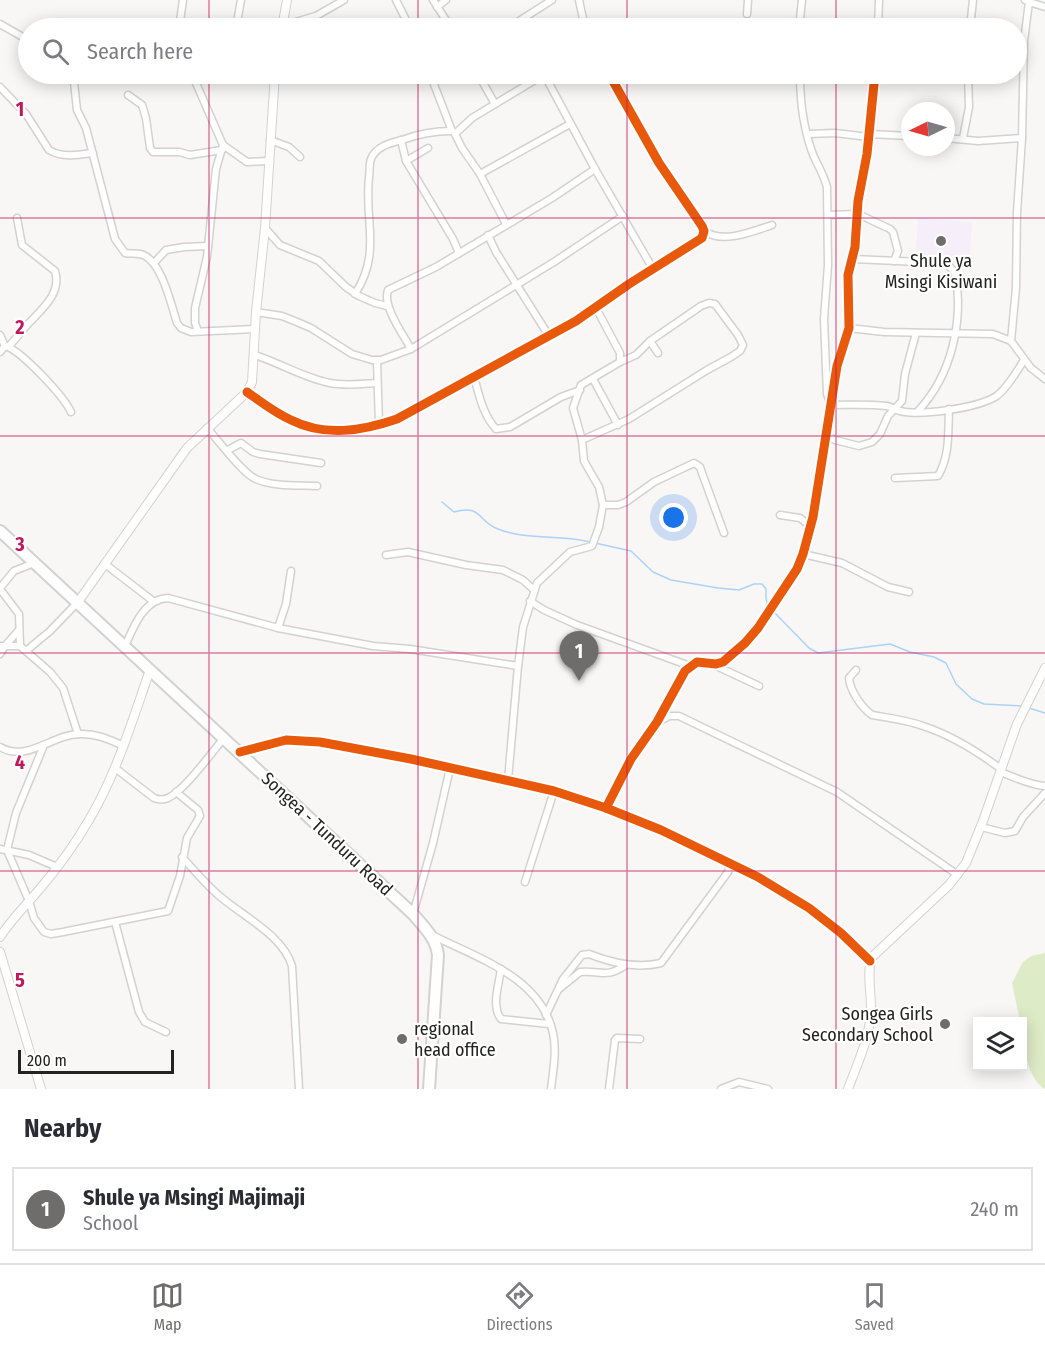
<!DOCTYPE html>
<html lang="en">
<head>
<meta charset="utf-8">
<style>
  :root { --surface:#fff; --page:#f2f2f3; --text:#2b2b33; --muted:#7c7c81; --line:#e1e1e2; --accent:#6e6d6b }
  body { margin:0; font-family:"Fira Sans Condensed",sans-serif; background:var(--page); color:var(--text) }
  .controls { position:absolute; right:18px; bottom:18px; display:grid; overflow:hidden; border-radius:0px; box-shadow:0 3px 15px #0003 }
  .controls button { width:54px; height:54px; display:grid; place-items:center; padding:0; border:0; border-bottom:2px solid var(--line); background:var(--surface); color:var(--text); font:30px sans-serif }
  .compass { position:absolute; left:901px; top:102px; width:54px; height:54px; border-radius:50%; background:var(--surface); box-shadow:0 3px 15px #0003; rotate:265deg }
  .scale { position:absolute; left:18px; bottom:15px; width:156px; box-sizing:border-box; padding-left:6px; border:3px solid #232321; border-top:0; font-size:16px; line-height:21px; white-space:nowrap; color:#232321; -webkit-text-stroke:4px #fff; paint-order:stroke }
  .you { position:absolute; left:674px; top:518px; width:21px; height:21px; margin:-15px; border:4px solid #fff; border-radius:50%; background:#1a73e8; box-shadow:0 0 0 9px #1a73e833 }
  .badge { display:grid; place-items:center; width:39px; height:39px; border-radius:50%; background:var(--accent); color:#fff; font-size:20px; font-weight:700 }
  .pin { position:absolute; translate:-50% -50px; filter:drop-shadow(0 2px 3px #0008) }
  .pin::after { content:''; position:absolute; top:32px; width:21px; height:18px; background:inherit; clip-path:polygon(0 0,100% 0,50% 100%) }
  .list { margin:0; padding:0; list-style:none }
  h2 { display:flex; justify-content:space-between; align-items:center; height:78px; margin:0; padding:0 24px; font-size:26px }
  h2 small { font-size:20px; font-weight:400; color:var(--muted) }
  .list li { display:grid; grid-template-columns:39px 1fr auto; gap:18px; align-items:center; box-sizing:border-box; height:84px; margin:0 12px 12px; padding:0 12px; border:2px solid var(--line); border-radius:0px }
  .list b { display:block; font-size:22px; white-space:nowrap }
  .list p { margin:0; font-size:20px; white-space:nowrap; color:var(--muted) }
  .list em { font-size:20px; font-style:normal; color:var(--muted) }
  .icon { flex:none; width:33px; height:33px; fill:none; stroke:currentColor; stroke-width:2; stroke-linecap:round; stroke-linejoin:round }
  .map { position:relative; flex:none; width:1045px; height:1089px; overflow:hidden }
  .search { position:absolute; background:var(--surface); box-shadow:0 3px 15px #0003; left:18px; right:18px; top:18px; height:66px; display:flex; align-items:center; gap:15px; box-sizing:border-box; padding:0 21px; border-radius:33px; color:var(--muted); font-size:22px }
  .sheet { height:174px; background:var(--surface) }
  nav { display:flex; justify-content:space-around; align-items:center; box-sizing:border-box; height:84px; border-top:2px solid var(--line); background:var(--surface); font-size:16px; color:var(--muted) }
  nav a { display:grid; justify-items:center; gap:3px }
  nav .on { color:var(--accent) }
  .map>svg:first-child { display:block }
  .education { fill:#f6eff9 }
  .green { fill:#deebc7 }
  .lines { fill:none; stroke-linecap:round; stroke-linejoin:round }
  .stream { stroke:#abd3f9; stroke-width:1.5 }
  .minor-casing { stroke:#d2d2d0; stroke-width:9 }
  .tertiary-casing { stroke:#d2d2d0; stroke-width:10 }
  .trunk-casing { stroke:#d2d2d0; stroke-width:14 }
  .minor { stroke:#fefefe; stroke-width:6 }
  .tertiary { stroke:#fefefe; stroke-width:8 }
  .trunk { stroke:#fefefe; stroke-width:10 }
  .cycleway-casing { stroke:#fff; stroke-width:13 }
  .cycleway { stroke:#e8590c; stroke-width:9 }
  .grid { fill:none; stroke:#c2185b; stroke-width:1.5; stroke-opacity:0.55 }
  .poi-dot { fill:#6e6d6b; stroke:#fff; stroke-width:2 }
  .labels { text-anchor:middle; stroke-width:4.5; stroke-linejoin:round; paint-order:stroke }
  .poi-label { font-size:18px; fill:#232321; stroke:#fff }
  .street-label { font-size:18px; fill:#232321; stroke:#fff }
  .grid-label { font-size:20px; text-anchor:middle; font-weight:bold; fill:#c2185b; stroke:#fff; stroke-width:4.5; stroke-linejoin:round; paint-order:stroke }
</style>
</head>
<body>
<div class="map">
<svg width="1045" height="1089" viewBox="0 0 1045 1089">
  <rect width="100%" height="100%" fill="#f8f7f5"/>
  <g class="education">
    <path d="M331,74H399L398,82L331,79Z"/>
    <path d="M918,218L972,222L969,269L915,266Z"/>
  </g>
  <path class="green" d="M1045,953V1089C1027,1080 1022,1040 1022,1022L1020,1021L1012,983L1023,962L1031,956Z"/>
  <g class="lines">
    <g class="stream">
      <path d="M442,502L454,512C482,504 477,521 498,529C528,541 560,534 590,542"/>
      <path d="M595,543L631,551L653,572L671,580L718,588L739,590L754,584H762L766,589V598L768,607"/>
      <path d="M772,610L809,648L818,653L890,644L910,652L934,657L946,663L956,684L972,699L984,704L1022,706"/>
      <path d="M1029,708L1045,713"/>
    </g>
    <defs>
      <g id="minor">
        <path d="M396,0L410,28"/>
        <path d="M433,0L451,28"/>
        <path d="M579,0L585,28"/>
        <path d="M1029,0V2L1045,7"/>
        <path d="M437,7L446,0"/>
        <path d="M747,14L748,0"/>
        <path d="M0,24L28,40"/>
        <path d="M282,26L316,16L344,0"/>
        <path d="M179,28L183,0"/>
        <path d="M236,28L241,0"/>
        <path d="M508,28L552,0"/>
        <path d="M799,28L802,0"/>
        <path d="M878,28L879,0"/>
        <path d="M970,28L973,0"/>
        <path d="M69,74L74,82L77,110L86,128L115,239L125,253C130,254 135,253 140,254C161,258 171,304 177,323L181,328L191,332L255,329"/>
        <path d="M192,74L223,145L216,169L207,257L195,308V323L198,331"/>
        <path d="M430,74L452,131"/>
        <path d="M478,74L495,104"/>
        <path d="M544,74L595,169L653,269"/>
        <path d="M800,74C800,100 804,132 814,157C819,167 824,176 827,187L828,265L824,319L827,394L831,405C850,405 868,404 887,406C892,407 895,410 900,411C921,416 976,408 995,397C1005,391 1018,370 1024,360"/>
        <path d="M968,82L984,74"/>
        <path d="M0,87L26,114L49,150C62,158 79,155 93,153"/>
        <path d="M128,95L142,105L146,118L150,148L153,152H179L190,155L222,150"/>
        <path d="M808,134L835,133L869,137"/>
        <path d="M869,134L910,136"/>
        <path d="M946,138L978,141L1022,138"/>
        <path d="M963,138L969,107L968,74"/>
        <path d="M270,140L289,147L300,157"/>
        <path d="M401,140L406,161L453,239L459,253"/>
        <path d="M223,145L247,162L268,161"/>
        <path d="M406,161L428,148"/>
        <path d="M480,174L570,124"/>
        <path d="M828,215L858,214L890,229L893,232L898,251L894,261"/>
        <path d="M506,224L480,174L462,148L455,134L472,118L545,74"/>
        <path d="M265,228L280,245L319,261L346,287L359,296L375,303L387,306"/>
        <path d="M704,231C723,244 751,232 772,225"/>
        <path d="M488,235L496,252L549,336"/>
        <path d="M853,259L942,263L948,265L955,273C964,320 952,375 918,411"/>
        <path d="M154,263L166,250L184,247L208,246"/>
        <path d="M355,294C382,252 364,222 369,177C370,172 369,164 371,159C376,146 391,143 402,140C418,134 434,131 452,131"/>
        <path d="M256,312L282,316L297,322L311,328L352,354L372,360H381L411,349L554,262L623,216"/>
        <path d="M849,328L884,332L993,334L1011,341L1031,368L1045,379"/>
        <path d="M0,335L5,346L0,352"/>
        <path d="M650,341L658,353"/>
        <path d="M1011,341L1016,288L1017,212L1022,138L1024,41L1029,2L1025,0"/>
        <path d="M6,346C22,352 63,395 71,412"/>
        <path d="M8,347C15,340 21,332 27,325C41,310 62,294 55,271L22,245L17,218"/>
        <path d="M411,349C403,334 382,306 388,290L436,267L552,198L595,169"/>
        <path d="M255,355C280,363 304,378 330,383C345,386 361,384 377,383"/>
        <path d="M377,360L379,425"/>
        <path d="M474,377C479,395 483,415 496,429L510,427L561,397L580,390"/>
        <path d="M593,379L618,425"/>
        <path d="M247,392C261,402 275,413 291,420C325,437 362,431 397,419L576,321L629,284L702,238L704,231L702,226L659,163L609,74"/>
        <path d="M207,428C218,440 243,474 256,479C274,487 298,485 317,486"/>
        <path d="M827,436L835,440L859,446L872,442L880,434L888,416L902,401L905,374L916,333"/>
        <path d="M582,440L629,419L707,370L731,357L740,351L743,345L738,335L715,304L709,303L701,306L650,341L636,355L620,362V353L596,308"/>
        <path d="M228,450L241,443L253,452L260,454L321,463"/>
        <path d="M895,478L938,476C950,456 948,432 949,409"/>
        <path d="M603,505H618L626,502L654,482L694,463L700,467L702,473L724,533"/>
        <path d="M780,515L800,518L810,526"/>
        <path d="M803,554L842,563L888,587L909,592"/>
        <path d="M386,555L408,552L466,565L503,570L523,580L534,590"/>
        <path d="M105,564L153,601"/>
        <path d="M0,588L14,571L34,563"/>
        <path d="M0,589L19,614L20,646"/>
        <path d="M530,601L544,610L577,625L690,666"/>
        <path d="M278,628L286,604L291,571"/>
        <path d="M0,646H5L19,630"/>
        <path d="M125,646C134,626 144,599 168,598L278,628L373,646L410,649L518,666L508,780"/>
        <path d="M26,651L50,631L78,602"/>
        <path d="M0,654L5,646H20L50,672L63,688L78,734"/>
        <path d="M712,664L759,686"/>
        <path d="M518,666L523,627L537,583L570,552L592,546L599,527L603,505L599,487L584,461L582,440L573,408L581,385L620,362"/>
        <path d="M856,670L849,678C850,691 862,708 872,715C889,718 907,720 923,726C951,735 978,752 1001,769"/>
        <path d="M658,722L669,716H679L837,792L958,875"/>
        <path d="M44,745L16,813L7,850L29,901L34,918L44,932L51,934L63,932L168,911L180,876L187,838L200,816L198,810L176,792"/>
        <path d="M0,747C28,763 52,734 80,734C96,733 110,740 124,746"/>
        <path d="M240,752L286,740L320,742L411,759L554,791L606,808L661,830L758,877L809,908L841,933L870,961"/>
        <path d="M115,768L154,798C159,800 163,800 168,798C184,791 212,752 224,738"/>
        <path d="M1000,772C1015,777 1029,785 1045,786"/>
        <path d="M606,808L631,759L657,722L685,671L697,662L716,664L723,662L745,643L758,628L797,569L803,554L813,517L837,366L849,328L848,275L855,247L858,201L867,154L875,74"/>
        <path d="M981,827L1005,833L1015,831L1023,817L1045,793"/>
        <path d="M0,849L29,855L57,867"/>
        <path d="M182,857C193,869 203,881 215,892C239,915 282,933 292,966L299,1089"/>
        <path d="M525,882L554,791"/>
        <path d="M413,914L433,843L450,768"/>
        <path d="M115,922L139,1012L145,1022L166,1032"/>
        <path d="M432,935C477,958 541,977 553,1033C557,1050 553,1072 551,1089"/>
        <path d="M501,969C499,984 491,1006 501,1019L549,1024"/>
        <path d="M559,989L580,972C602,970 605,979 626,965"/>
        <path d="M546,1015L563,979L582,955L589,954C612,963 636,969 661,963L728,872L731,863"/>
        <path d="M609,1089L615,1040L617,1038L640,1039"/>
        <path d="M721,1089L739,1082L768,1089"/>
      </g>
      <g id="tertiary">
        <path d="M282,28L287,0"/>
        <path d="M78,602L187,448L247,392L252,382L256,312L265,228L275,74"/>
        <path d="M0,937C11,920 25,906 38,891C57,869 75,844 89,820C117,773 132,721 150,670"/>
        <path d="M0,952L41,1089"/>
        <path d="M848,1089C857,1065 869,1039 871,1013C872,997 866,971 872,957L949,885L966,863L983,821L1017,724L1045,668"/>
      </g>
      <path id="trunk" d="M0,531L413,914C424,927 436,938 438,955L429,1089"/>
    </defs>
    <use href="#minor" class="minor-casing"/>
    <use href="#tertiary" class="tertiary-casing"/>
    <use href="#trunk" class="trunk-casing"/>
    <use href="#minor" class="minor"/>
    <use href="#tertiary" class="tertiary"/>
    <use href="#trunk" class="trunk"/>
    <defs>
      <g id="cycleway">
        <path d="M247,392C261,402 275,413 291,420C325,437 362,431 397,419L576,321L629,284L702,238L704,231L702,226L659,163L609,74"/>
        <path d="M240,752L286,740L320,742L411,759L554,791L606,808L661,830L758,877L809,908L841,933L870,961"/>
        <path d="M606,808L631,759L657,722L685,671L697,662L716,664L723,662L745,643L758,628L797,569L803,554L813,517L837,366L849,328L848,275L855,247L858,201L867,154L875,74"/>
      </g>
    </defs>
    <use href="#cycleway" class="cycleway-casing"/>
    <use href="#cycleway" class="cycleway"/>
  </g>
  <path class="grid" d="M209,0V28M418,0V28M627,0V28M836,0V28M209,74V1089M418,74V1089M627,74V1089M836,74V1089M0,218H1045M0,436H1045M0,653H1045M0,871H1045"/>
  <g class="poi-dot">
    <circle cx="941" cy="241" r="6"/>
    <circle cx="945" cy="1024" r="6"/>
    <circle cx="402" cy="1039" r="6"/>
  </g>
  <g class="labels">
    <g class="poi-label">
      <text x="941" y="267">Shule ya<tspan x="941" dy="21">Msingi Kisiwani</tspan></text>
      <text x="933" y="1020" text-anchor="end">Songea Girls<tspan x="933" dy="21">Secondary School</tspan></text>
      <text x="414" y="1035" text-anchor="start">regional<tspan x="414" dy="21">head office</tspan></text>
    </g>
    <g class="street-label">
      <text transform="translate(327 834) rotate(43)" y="6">Songea - Tunduru Road</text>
    </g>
  </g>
  <g class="grid-label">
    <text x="20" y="116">1</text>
    <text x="20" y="334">2</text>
    <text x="20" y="551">3</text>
    <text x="20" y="769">4</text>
    <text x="20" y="987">5</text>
  </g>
</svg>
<div class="controls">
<button><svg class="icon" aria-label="layers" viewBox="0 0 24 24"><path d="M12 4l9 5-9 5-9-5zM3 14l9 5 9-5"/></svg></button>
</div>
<svg class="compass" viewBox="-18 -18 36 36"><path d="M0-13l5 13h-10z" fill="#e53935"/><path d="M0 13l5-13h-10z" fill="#7c7c81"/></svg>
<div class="scale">200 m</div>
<div class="you"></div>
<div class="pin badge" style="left:579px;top:681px">1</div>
<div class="search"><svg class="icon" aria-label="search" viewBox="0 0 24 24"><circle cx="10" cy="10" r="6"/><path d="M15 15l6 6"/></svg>Search here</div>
</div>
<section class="sheet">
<h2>Nearby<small></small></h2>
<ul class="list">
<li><span class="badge">1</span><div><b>Shule ya Msingi Majimaji</b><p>School</p></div><em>240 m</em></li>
</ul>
</section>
<nav>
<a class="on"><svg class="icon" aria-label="map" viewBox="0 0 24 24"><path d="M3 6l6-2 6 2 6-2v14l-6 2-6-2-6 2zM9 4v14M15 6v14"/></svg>Map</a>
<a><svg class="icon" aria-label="directions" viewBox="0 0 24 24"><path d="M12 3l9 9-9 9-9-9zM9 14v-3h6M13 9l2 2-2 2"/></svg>Directions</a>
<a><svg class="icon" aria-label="saved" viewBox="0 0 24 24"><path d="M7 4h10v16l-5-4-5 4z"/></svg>Saved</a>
</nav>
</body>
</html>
